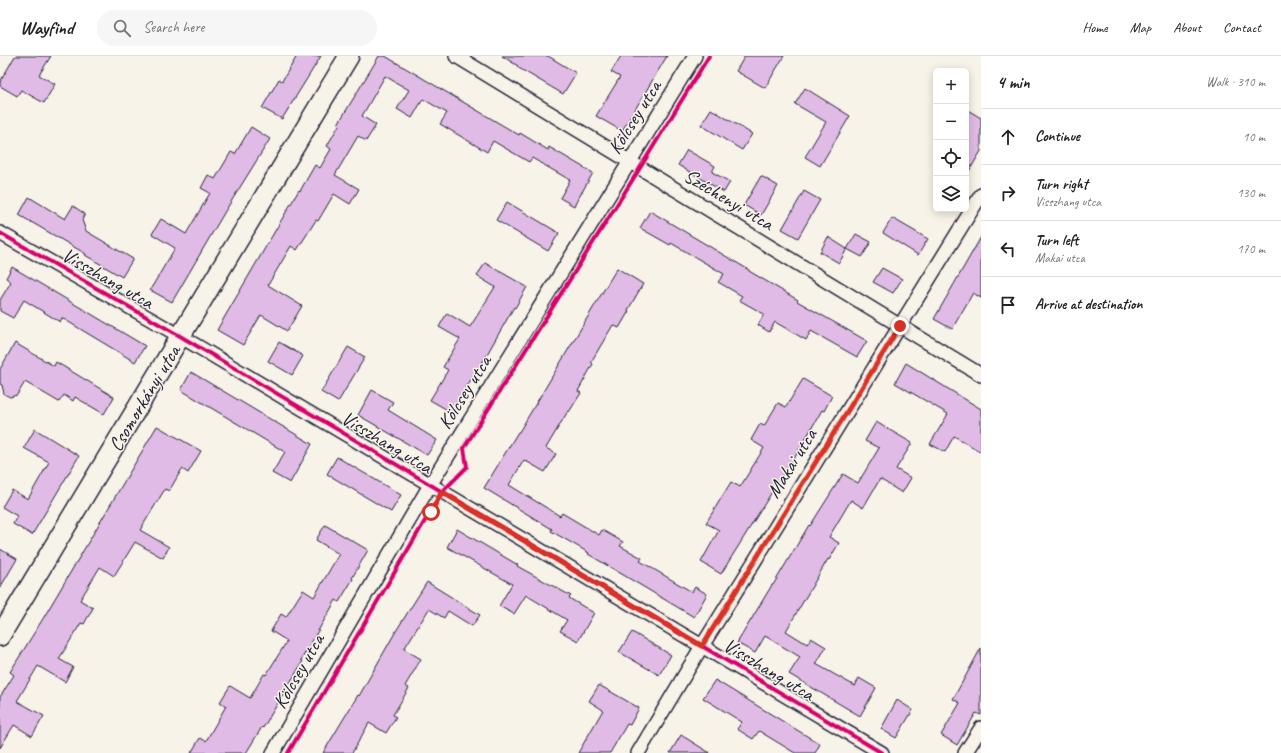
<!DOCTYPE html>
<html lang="en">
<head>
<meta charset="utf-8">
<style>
  :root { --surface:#fff; --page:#f6f6f6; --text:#222; --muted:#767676; --line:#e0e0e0 }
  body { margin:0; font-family:Caveat,sans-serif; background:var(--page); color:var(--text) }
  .controls { position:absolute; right:12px; top:12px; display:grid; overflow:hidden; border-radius:6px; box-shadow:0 2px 10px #0003 }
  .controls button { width:36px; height:36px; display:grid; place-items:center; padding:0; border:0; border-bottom:1px solid var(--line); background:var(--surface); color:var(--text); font:20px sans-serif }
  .stop { position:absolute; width:12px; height:12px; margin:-9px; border:3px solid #d93025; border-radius:50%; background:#fff }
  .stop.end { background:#d93025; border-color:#fff; box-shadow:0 1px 4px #0008 }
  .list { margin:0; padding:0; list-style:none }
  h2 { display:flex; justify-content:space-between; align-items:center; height:52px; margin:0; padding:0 16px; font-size:17px }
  h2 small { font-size:13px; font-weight:400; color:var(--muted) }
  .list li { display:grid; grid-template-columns:26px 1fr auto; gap:12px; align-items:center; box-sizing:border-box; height:56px; padding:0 16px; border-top:1px solid var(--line) }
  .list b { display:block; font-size:15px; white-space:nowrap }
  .list p { margin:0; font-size:13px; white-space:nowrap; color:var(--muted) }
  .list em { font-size:13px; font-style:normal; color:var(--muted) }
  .icon { flex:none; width:22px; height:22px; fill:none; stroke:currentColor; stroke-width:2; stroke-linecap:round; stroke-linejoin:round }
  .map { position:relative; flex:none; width:981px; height:697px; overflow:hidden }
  header { display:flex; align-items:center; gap:24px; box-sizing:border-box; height:56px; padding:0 20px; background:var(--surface); border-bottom:1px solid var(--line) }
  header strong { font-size:19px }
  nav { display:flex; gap:22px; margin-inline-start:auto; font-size:14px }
  .search { width:280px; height:36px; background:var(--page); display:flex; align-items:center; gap:10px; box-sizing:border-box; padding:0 14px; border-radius:22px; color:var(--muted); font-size:15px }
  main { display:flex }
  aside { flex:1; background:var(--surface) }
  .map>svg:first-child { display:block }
  .building { fill:#e0bbe5; stroke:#22223b }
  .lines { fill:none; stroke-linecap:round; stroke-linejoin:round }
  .street-casing { stroke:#22223b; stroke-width:16 }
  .secondary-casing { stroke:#22223b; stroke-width:22 }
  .street { stroke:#f7f3e8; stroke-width:13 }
  .secondary { stroke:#f7f3e8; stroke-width:19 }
  .cycleway-casing { stroke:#f7f3e8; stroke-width:6 }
  .cycleway { stroke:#d6006c; stroke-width:4 }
  .route { stroke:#d93025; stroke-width:5 }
  .labels { text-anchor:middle; stroke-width:3; stroke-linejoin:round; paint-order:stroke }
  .street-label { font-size:20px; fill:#22223b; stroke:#f7f3e8 }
</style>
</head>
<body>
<header>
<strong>Wayfind</strong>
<div class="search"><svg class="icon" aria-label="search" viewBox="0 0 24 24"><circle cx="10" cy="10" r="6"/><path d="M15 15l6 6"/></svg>Search here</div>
<nav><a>Home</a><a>Map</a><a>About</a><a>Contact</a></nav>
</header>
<main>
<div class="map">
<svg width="981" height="697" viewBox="0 0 981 697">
  <rect width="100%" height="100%" fill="#f7f3e8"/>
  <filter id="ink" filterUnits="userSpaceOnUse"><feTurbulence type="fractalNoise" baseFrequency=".025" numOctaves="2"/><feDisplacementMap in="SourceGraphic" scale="8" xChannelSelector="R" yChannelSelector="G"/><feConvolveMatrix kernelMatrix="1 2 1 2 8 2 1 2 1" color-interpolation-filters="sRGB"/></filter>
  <g filter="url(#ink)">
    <g class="building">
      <path d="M15,0H51L39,19L55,28L44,47L21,34L17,40L0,30V26Z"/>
      <path d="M297,0H321L282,63L262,52L279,23L282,25Z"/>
      <path d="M379,0H385L519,79L520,77L548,94L549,91L593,117L574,150L560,142L570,124L532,102L529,106L493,85L487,96L440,68L447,57L423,43L412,62L397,53L409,34L385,20L362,60L376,69L366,85L358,80L335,119L359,133L350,148L334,138L318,165L316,164L297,194L291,190L268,229L302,250L287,275L261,259L243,289L217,274L299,134L300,135L315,109L320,112L331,93L327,90L339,69L338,68Z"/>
      <path d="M502,0H548L576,17L563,38L517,11L518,10Z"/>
      <path d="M621,0H667L622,75L596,60L620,21L611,16Z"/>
      <path d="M745,0H784L765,32L736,15Z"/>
      <path d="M805,32L850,60L820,110L805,101L826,66L795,48Z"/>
      <path d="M711,53L752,78L742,94L701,69Z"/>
      <path d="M966,53L981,62V95L966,120Z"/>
      <path d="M251,71L270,83L224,157L172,246L150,234L175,192L152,178L161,163L186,178L210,137L201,132L208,119L215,123L231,96L235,98Z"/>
      <path d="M687,94L715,110L712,116L730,126L724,136L678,109Z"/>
      <path d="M761,120L778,130L761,159L744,149Z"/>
      <path d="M804,135L820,144L798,182L782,173Z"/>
      <path d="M29,141L65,163L73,150L85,158L82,164L86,175L133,203L122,221L85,199L86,198L19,159Z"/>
      <path d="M507,146L559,177L548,195L496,164Z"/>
      <path d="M650,155L749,214V215L798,244L797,245L867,285L857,301L811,275L806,284L775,266L769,276L758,269L764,258L739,244L742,240L718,226L724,218L671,187L670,189L640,172Z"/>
      <path d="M892,162L928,183L918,199L883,177Z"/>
      <path d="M856,178L871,186L862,201L847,193Z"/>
      <path d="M828,181L847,193L839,207L820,196Z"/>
      <path d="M981,181V242L973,237L952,273L934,263Z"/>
      <path d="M485,207L527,231L515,252L514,251L482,307V306L451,356L430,344L448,314L443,311L460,283L439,271L447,257L470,271L495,231L477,220Z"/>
      <path d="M12,211L145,290L135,306L62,262L60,266L24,244L13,262L0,255V244L11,226L6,222Z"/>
      <path d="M617,212L643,228L628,254L629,255L619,272L613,269L591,306L593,308L578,335L581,337L569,356L568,355L546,392L556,398L545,416L524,404L509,429L560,460L562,457L599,479L602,474L623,486L620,490L642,502L640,505L692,536L695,531L707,538L694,561L588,498L589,497L551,475L552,473L484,432L518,376H519Z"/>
      <path d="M882,212L902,223L893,237L873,226Z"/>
      <path d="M279,286L303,300L292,319L268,305Z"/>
      <path d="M15,287L54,310L56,306L114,341L104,358L75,341L73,345L64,339L59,346L25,326L17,339L10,341L4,338L2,329L0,328V313Z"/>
      <path d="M348,291L365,301L338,346L321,336Z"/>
      <path d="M906,307L981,353V396L954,380L945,396L930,388L948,358L895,327Z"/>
      <path d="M191,316L312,388L290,427L272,417L285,396L181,334Z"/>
      <path d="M803,323L832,340L824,355L822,354L791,408L790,407L721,518L701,506L719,474L706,467L731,426L740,431L764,392L751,384L760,368L764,370L778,347L786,351Z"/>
      <path d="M372,334L393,346L388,354L437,384L427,399L358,359Z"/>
      <path d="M876,366L912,387L896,413L911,422L902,437L880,423L863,452L851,444L829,481L839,487L829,504L828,503L786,575L807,588L811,582L826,591L816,608L855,630L859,622L876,632L860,660L789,618L800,601L765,580L755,597L737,587L772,529H773L809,469L810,470L843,418L858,427L879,392L865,385Z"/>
      <path d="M157,370L201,395L188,417L182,413L169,435L165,433L140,474L169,491L163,502L135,486L114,520L100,511L80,544L93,552L84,568L81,567L59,603L73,611L65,626L38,610L17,645L44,660L32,680L14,669L0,692V641L14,619L10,616L44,561Z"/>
      <path d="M35,373L79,400L32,479L13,468L17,460L2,451L12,434L28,443L49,406L24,392Z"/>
      <path d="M337,401L401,439L391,456L327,418Z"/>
      <path d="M325,469L368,494L352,522L353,523L339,546L336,544L301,604L303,605L263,672L262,671L246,697H191L200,682L206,685L226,650L220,646L230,630L250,642L264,618L266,619L287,585L271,575L281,558L286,561L303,534L314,541L339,498L316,484Z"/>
      <path d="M457,473L518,509L517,510L571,540L569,542L594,557L578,585L560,575L567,564L526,539L514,558L499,550L512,528L447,491Z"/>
      <path d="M0,493L17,503L0,532Z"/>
      <path d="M427,526L480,559L472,570L448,555L444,562L429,553L404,593L421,603L405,630L409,632L393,659L396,661L386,677L369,667L352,697H323L358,639L359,640L396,575Z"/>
      <path d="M632,576L671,599L659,619L619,596Z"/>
      <path d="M981,592V659L976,657L957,689L941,679L960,647L953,643Z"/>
      <path d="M715,624L820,688L815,697H795L759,675L753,683L737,673L742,666L703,642Z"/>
      <path d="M599,629L639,652L630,669L627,668L610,697H578L603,654L589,645Z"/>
      <path d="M897,644L913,654L896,682L881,673Z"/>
      <path d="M681,679L710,697H670Z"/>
    </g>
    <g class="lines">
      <defs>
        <g id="street">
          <path d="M456,0L981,319"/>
          <path d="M0,177L180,280L882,697"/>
          <path d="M273,697L430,429L695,0"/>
          <path d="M638,697L702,590L981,139"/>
          <path d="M965,697L981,672"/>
        </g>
        <path id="secondary" d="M0,580L349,0"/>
      </defs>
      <use href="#street" class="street-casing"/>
      <use href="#secondary" class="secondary-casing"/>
      <use href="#street" class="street"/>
      <use href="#secondary" class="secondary"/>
      <defs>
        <g id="cycleway">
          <path d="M0,177L180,280L882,697"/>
          <path d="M288,697L442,436L467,411L464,392L640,112L709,0"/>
        </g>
      </defs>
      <use href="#cycleway" class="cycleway-casing"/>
      <use href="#cycleway" class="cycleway"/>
    </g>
  </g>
  <g class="lines" filter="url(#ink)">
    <path class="route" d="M431,456L442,436L702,590L900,270"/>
  </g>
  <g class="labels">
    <g class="street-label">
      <text transform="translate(634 61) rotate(-58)" y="7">Kölcsey utca</text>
      <text transform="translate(729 143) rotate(31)" y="7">Széchenyi utca</text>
      <text transform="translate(108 222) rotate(30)" y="7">Visszhang utca</text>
      <text transform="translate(464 336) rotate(-58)" y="7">Kölcsey utca</text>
      <text transform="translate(144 342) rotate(-59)" y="7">Csomorkányi utca</text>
      <text transform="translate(387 386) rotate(31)" y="7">Visszhang utca</text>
      <text transform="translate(791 407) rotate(-58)" y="7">Makai utca</text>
      <text transform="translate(769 613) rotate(31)" y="7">Visszhang utca</text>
      <text transform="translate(298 615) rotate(-60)" y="7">Kölcsey utca</text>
    </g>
  </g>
</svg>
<div class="controls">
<button>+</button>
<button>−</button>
<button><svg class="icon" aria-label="locate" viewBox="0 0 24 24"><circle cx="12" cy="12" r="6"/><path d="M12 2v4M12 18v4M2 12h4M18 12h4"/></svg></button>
<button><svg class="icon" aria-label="layers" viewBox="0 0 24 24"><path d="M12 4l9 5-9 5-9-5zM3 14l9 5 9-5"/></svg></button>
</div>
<div class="stop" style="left:431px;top:456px"></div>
<div class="stop end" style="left:900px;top:270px"></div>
</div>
<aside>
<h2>4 min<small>Walk · 310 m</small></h2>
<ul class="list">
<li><svg class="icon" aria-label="ahead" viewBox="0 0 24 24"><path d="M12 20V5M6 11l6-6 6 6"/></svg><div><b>Continue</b></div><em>10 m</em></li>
<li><svg class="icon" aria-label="right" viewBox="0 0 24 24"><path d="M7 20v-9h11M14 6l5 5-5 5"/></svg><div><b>Turn right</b><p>Visszhang utca</p></div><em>130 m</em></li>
<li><svg class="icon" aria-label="left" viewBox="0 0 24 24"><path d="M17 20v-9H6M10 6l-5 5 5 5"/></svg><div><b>Turn left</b><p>Makai utca</p></div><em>170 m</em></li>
<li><svg class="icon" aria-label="arrive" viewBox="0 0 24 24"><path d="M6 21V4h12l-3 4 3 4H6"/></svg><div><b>Arrive at destination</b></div></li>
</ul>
</aside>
</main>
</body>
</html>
